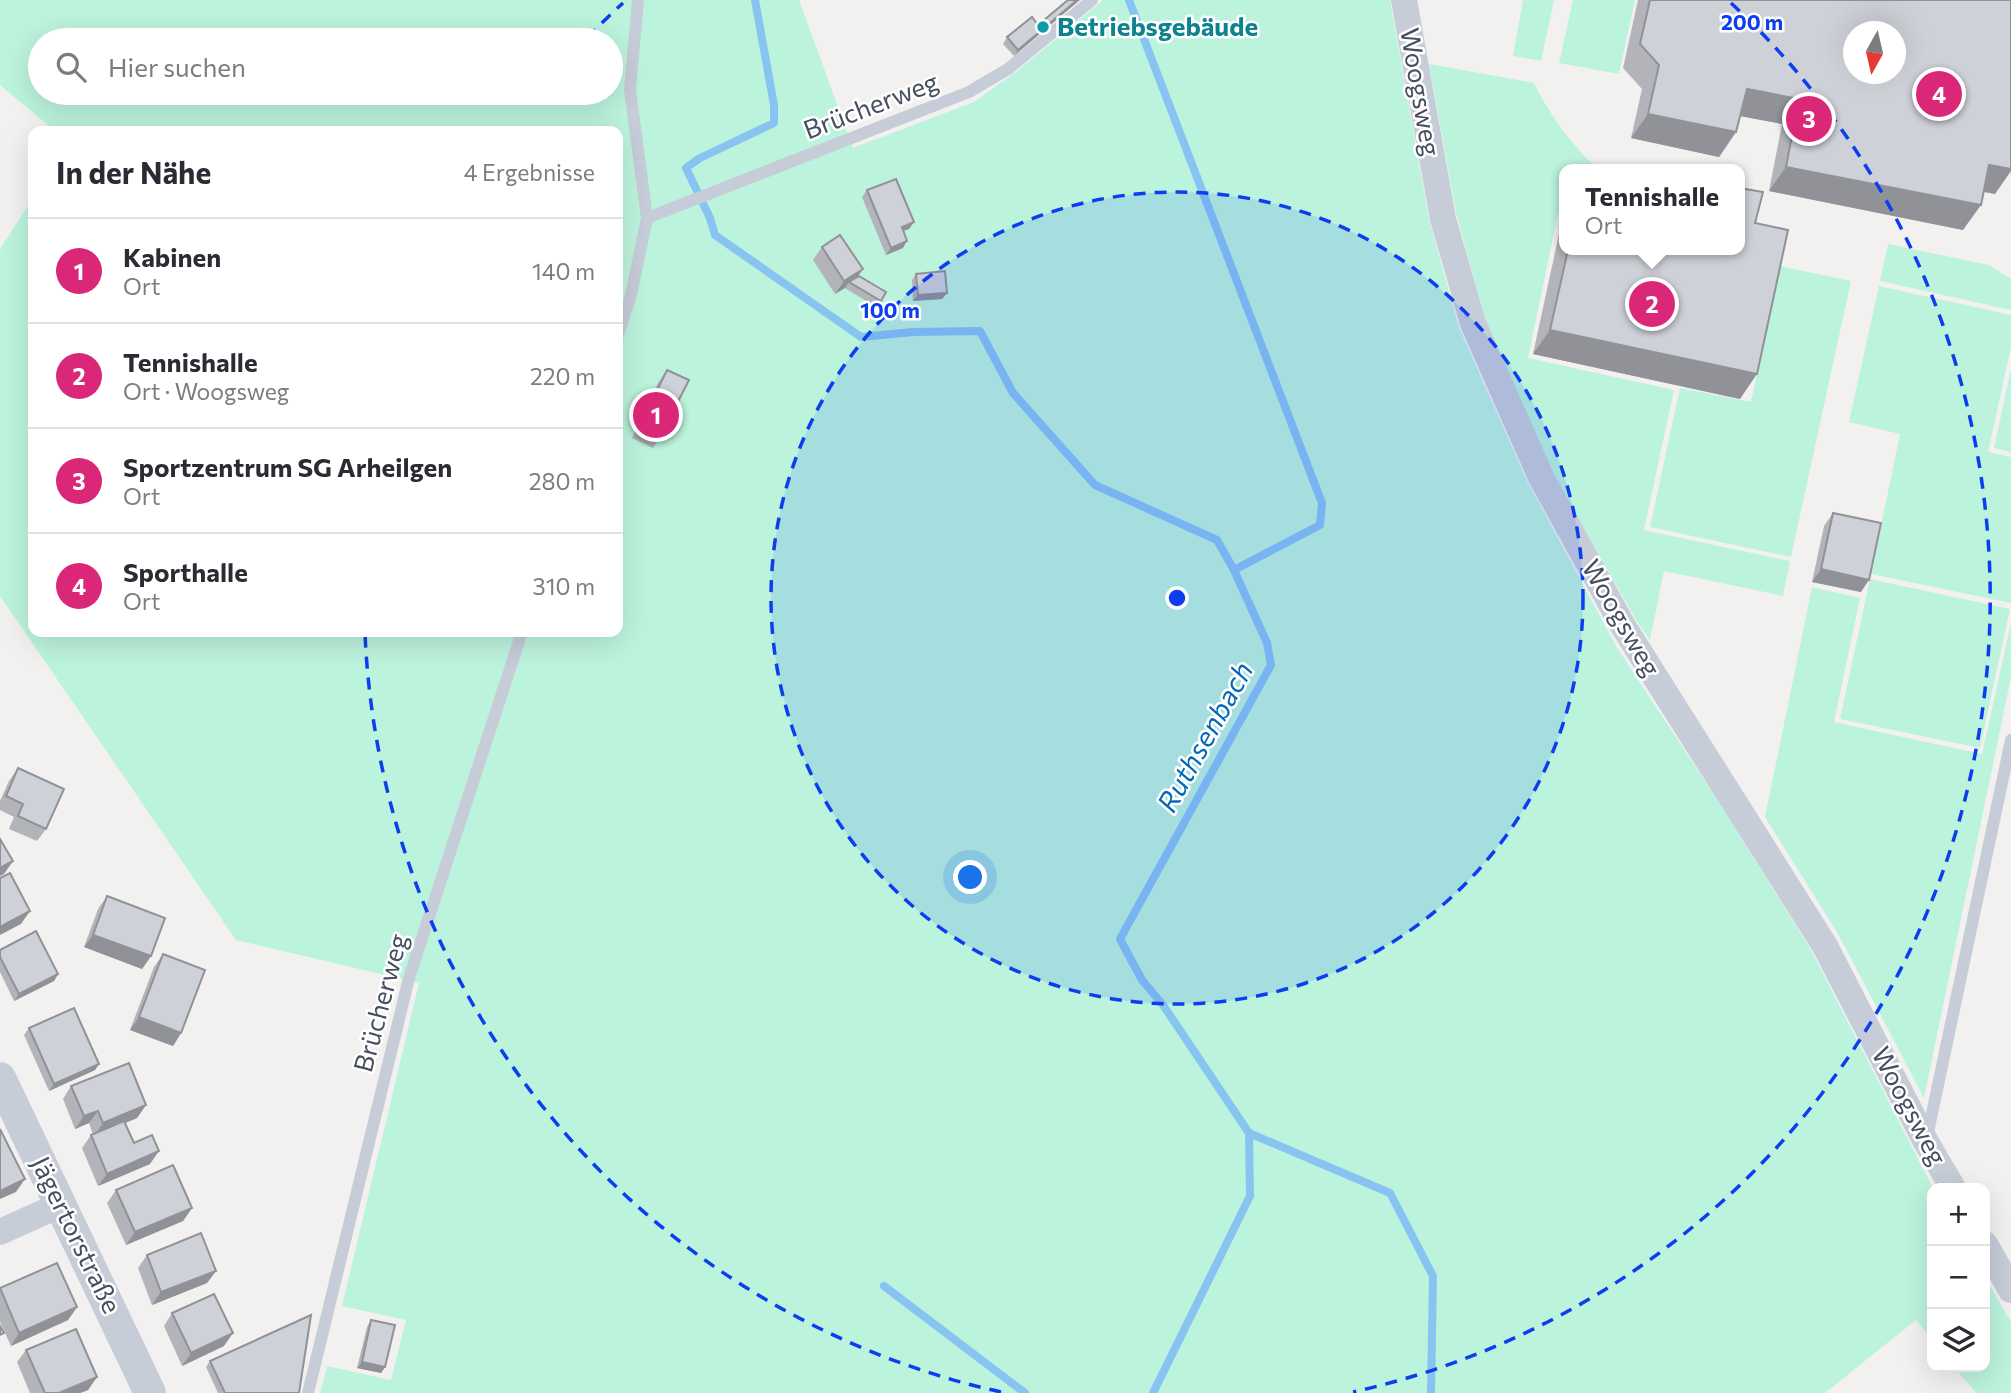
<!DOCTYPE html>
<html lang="de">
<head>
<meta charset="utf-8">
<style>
  :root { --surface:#fff; --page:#f2f2f3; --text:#2b2b33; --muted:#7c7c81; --line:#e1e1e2; --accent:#db2777 }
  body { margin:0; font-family:Commissioner,sans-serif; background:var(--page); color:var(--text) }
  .controls { position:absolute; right:21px; bottom:21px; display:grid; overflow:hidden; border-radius:14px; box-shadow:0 7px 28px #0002 }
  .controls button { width:63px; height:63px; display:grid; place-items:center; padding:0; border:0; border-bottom:2px solid var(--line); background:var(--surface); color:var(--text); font:35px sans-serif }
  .compass { position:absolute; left:1843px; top:21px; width:63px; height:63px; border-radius:50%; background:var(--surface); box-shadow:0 7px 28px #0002; rotate:188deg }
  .you { position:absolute; left:971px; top:878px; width:24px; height:24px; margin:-18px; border:5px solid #fff; border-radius:50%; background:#1a73e8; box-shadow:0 0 0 10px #1a73e833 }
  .badge { display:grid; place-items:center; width:46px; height:46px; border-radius:50%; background:var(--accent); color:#fff; font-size:23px; font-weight:700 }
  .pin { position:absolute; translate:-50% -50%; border:4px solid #fff; box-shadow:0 2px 7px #0006 }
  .popup { position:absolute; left:1559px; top:164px; width:186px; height:91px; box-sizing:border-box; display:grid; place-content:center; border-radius:14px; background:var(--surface); filter:drop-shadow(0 2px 5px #0005); font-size:23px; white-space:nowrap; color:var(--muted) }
  .popup b { font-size:26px; color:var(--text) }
  .popup::after { content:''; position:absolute; left:50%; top:100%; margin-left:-14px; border:14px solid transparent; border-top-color:var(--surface) }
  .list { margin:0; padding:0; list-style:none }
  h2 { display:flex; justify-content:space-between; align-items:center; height:91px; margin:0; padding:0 28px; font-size:30px }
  h2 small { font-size:23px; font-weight:400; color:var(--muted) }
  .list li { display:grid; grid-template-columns:46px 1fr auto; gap:21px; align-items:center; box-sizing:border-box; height:105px; padding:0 28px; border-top:2px solid var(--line) }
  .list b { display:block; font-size:26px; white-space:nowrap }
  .list p { margin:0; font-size:23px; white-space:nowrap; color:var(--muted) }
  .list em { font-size:23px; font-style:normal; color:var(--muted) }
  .icon { flex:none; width:38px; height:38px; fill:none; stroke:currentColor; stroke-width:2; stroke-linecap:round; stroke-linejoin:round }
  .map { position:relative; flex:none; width:2011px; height:1393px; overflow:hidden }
  .search { position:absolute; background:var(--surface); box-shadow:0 7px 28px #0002; left:28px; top:28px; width:595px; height:77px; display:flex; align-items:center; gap:18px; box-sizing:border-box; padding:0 24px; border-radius:38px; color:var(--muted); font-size:26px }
  .panel { position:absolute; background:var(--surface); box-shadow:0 7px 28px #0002; left:28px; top:126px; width:595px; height:511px; border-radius:14px }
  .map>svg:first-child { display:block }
  .green { fill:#bcf3dd; fill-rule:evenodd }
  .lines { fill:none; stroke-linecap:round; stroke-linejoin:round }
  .stream { stroke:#87c4f2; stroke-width:8 }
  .service { stroke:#c6ccd8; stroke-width:12 }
  .minor { stroke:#c6ccd8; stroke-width:26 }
  .tertiary { stroke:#c6ccd8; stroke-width:32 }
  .wall { fill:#b2b4ba }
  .shaded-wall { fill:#919297 }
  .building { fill:#cfd1d8; stroke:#919297; stroke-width:2; fill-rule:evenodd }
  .ring { fill:none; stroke:#0c3ef0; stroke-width:3.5; stroke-dasharray:12 9 }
  .culture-dot { fill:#0f9aa8; stroke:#fff; stroke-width:2.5 }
  .labels { text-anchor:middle; stroke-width:5; stroke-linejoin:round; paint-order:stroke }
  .culture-label { font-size:26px; font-weight:bold; fill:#0d838f; stroke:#fff; text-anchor:start }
  .street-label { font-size:26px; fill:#474e5f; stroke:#fff }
  .water-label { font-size:28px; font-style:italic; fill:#0269b7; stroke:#fff }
  .centre { fill:#0c3ef0; stroke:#fff; stroke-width:3.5 }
  .ring-label { font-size:21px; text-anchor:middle; font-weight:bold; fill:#0c3ef0; stroke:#fff; stroke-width:5; stroke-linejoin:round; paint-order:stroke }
</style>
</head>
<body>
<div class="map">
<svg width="2011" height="1393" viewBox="0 0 2011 1393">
  <rect width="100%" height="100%" fill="#f3f1f0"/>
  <g class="green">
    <path d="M0,0H799L853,148L974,102L1016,72L1103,0H1390L1429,219L1459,328L1527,481L1616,646L1720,804L1811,950L1933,1188L1932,1339L1916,1320L1825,1393H320L327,1366L391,1380L406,1320L342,1306L419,983L236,940L0,596V249L33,198V632H618V131H55L0,85ZM40,40H611V93H40Z"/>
    <path d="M1523,0H1554L1541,61L1513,56Z"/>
    <path d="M1573,0H1635L1619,74L1559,63Z"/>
    <path d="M1429,64L1534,83C1549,114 1572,146 1598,169H1564V205L1560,204L1528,358L1674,390L1644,530L1790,561L1783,596L1664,571L1650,640L1636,620L1552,472L1485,318L1456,213Z"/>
    <path d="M1888,244L1989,265L2011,279V310L1880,281Z"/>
    <path d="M1780,266L1851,281L1791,557L1650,527L1680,388L1751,402Z"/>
    <path d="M1879,286L2011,315V347L1988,452L2011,457V603L1871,574L1900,434L1849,422Z"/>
    <path d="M2011,369V452L1994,448Z"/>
    <path d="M1870,579L2010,609L1980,748L1840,719Z"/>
    <path d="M1812,587L1860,598L1834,722L1982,754L2011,623V677L1924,1098L1837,932L1765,817Z"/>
    <path d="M1985,1277L2011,1322V1393H1976L1954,1367H1985Z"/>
  </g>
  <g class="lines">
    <g class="stream">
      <path d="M755,0L774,105V123L700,158L686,168L710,218L715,235L861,337L913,332L980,331L1013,393L1095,485L1217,540L1234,570L1267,643L1271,665L1120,939L1142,980L1163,1005L1249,1133L1250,1196L1153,1393"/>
      <path d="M1129,0L1322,503L1320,525L1234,570"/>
      <path d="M1249,1133L1390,1193L1433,1276L1431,1393"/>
      <path d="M884,1286L1025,1393"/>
    </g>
    <g class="service">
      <path d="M647,218L969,92L1008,69L1092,0"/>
      <path d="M618,335L631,295L647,218L630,90L638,0"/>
      <path d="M1927,1137L2011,740"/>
      <path d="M308,1393L409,978L522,632"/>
    </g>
    <g class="minor">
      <path d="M1404,0L1443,219L1473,323L1541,477L1623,626L1825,946L1926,1142L1953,1188"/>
      <path d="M0,1232L62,1204"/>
      <path d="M1985,1244L2011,1290"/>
    </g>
    <path class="tertiary" d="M0,1078L150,1393"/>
  </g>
  <g class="wall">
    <path d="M1638,0H2011L1995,194L1983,192L1963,230L1769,191L1782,124L1740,116L1736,132L1719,157L1631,138L1642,89L1623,68Z"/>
    <path d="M1038,25L1014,56L1003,44L1007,37Z"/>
    <path d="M867,190L914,222L909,229L903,231V248L886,255L862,197Z"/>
    <path d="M1564,211V250H1740L1755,223L1740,399L1533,354Z"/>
    <path d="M822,247L859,276L886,292L876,307L845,288L835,294L813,260Z"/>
    <path d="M916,274L947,293L942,299L913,301L912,280Z"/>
    <path d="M667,370L661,435L653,448L632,438L658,383Z"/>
    <path d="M1833,513L1861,592L1812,582L1824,526Z"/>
    <path d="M18,768L46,829L37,841L9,829L14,817L0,810V801L9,781Z"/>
    <path d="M107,896L151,956L142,969L84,947L98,909Z"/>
    <path d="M0,950L58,974L54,981L14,1001L0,972Z"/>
    <path d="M163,954L181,1033L173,1046L130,1030L154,967Z"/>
    <path d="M29,1028L99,1064L95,1070L49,1091L24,1035Z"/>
    <path d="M71,1086L146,1105L137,1118L125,1123L134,1143L150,1164L98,1186L82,1148L91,1135L93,1134L89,1123L75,1129L63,1099Z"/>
    <path d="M116,1190L192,1208L183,1221L126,1245L107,1203Z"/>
    <path d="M147,1255L216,1271L207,1283L152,1305L138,1268Z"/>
    <path d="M0,1290L77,1307L68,1320L11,1346L0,1322Z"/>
    <path d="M172,1313L224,1346L182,1366L164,1326Z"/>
    <path d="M371,1320L385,1367L381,1373L357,1368L367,1327Z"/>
    <path d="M26,1350L97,1377L88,1390L80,1393H30L17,1362Z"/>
    <path d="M210,1361L299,1393H218L206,1367Z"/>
  </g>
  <g class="shaded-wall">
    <path d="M1077,0H1080L1014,56L1018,50Z"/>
    <path d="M1747,89L1799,99L1782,124L1729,114Z"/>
    <path d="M1648,114L1736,132L1719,157L1631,138Z"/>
    <path d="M1989,165L2011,169V171L1995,194L1972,189Z"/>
    <path d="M1786,167L1981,205L1963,230L1769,191Z"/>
    <path d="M914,222L909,229L897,233L902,227Z"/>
    <path d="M907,241L903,248L886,255L891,248Z"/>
    <path d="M863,269L854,282H849L845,288L835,294L844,281Z"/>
    <path d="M947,293L942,299L913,301L918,295Z"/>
    <path d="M1550,330L1757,374L1740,399L1533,354Z"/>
    <path d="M1821,569L1869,580L1861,592L1812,582Z"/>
    <path d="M13,861L4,874L0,876V868Z"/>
    <path d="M30,911L21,924L0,935V927Z"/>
    <path d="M93,935L151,956L142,969L84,947Z"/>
    <path d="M58,974L54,981L14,1001L19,994Z"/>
    <path d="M139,1017L181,1033L173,1046L130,1030Z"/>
    <path d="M99,1064L95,1070L49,1091L54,1084Z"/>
    <path d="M146,1105L137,1118L94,1136L103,1123Z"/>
    <path d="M98,1111L89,1123L75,1129L84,1116Z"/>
    <path d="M159,1151L150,1164L98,1186L107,1174Z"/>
    <path d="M25,1179L16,1192L0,1199V1191Z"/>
    <path d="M192,1208L183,1221L126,1245L135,1232Z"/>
    <path d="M216,1271L207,1283L152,1305L161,1292Z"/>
    <path d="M77,1307L68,1320L11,1346L19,1333Z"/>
    <path d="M233,1333L224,1346L182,1366L191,1353Z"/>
    <path d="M362,1362L385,1367L381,1373L357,1368Z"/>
    <path d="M97,1377L88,1390L80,1393H59Z"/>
  </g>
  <g class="building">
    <path d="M1068,0H1077L1018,50L1007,37L1032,17L1038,25Z"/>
    <path d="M1650,0H2011V169L1989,165L1981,205L1786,167L1799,99L1747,89L1736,132L1648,114L1659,65L1640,44ZM1853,32H1895V74H1853Z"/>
    <path d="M1641,167L1653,169H1640Z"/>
    <path d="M896,179L914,222L902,227L907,241L891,248L867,190Z"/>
    <path d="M1740,188L1763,192L1755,223L1788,230L1757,374L1550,330L1568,250H1740Z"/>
    <path d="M840,235L863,269L844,281L822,247Z"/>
    <path d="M945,271L947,293L918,295L916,274Z"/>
    <path d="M859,276L886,292L881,301L849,282Z"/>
    <path d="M667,370L689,380L661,435L640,425Z"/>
    <path d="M1833,513L1881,523L1869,580L1821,569Z"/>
    <path d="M18,768L64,789L46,829L18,816L23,804L6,796Z"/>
    <path d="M0,839L13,861L0,868Z"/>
    <path d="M10,873L30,911L0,927V878Z"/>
    <path d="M107,896L165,918L151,956L93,935Z"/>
    <path d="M36,931L58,974L19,994L0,957V950Z"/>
    <path d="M163,954L205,970L181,1033L139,1017Z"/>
    <path d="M74,1008L99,1064L54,1084L29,1028Z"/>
    <path d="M129,1063L146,1105L103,1123L98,1111L84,1116L71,1086Z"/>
    <path d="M124,1121L134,1143L152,1135L159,1151L107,1174L91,1135Z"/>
    <path d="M0,1129L25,1179L0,1191Z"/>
    <path d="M173,1165L192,1208L135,1232L116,1190Z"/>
    <path d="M201,1233L216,1271L161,1292L147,1255Z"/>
    <path d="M57,1263L77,1307L19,1333L0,1288Z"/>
    <path d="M214,1294L233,1333L191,1353L172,1313Z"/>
    <path d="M311,1315L299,1393H225L210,1361Z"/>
    <path d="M371,1320L395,1325L385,1367L362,1362Z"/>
    <path d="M0,1326L4,1333L0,1335Z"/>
    <path d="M76,1329L97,1377L59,1393H45L26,1350Z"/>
  </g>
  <circle cx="1177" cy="598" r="406" fill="#0c3ef0" fill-opacity=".12"/>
  <g class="ring">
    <circle cx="1177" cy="598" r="406"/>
    <path d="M1001 1392A813 813 0 0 1 365 633M587 38A813 813 0 0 1 623 3M1731 3A813 813 0 0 1 1353 1392"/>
  </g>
  <circle class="culture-dot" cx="1043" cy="27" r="7"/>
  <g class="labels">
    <g class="culture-label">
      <text x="1057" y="36">Betriebsgebäude</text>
    </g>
    <g class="street-label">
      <text transform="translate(1420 92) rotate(80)" y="9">Woogsweg</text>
      <text transform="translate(871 106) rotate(-21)" y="9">Brücherweg</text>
      <text transform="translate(1621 618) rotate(60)" y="9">Woogsweg</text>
      <text transform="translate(381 1003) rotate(-75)" y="9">Brücherweg</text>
      <text transform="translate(1909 1106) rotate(62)" y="9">Woogsweg</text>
      <text transform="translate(76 1235) rotate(64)" y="9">Jägertorstraße</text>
    </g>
    <g class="water-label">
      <text transform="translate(1205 737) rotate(-61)" y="10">Ruthsenbach</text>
    </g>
  </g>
  <circle cx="1177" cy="598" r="10" class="centre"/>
  <g class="ring-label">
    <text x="1752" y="30">200 m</text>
    <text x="890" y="318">100 m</text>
  </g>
</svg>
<div class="controls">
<button>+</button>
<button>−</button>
<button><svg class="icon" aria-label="layers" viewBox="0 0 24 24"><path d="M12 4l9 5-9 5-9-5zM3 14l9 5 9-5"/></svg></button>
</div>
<svg class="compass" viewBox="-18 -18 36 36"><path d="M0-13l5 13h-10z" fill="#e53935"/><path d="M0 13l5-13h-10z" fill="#7c7c81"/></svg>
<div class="you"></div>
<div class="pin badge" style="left:656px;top:415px">1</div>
<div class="pin badge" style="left:1652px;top:304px">2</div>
<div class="popup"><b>Tennishalle</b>Ort</div>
<div class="pin badge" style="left:1809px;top:119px">3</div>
<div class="pin badge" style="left:1939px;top:94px">4</div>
<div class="search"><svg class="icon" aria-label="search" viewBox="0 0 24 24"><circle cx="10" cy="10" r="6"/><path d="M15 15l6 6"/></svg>Hier suchen</div>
<section class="panel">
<h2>In der Nähe<small>4 Ergebnisse</small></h2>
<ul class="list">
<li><span class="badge">1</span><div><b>Kabinen</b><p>Ort</p></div><em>140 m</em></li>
<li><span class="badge">2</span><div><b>Tennishalle</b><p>Ort · Woogsweg</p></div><em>220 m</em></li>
<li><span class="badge">3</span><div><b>Sportzentrum SG Arheilgen</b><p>Ort</p></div><em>280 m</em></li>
<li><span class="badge">4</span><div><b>Sporthalle</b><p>Ort</p></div><em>310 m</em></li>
</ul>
</section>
</div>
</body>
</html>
